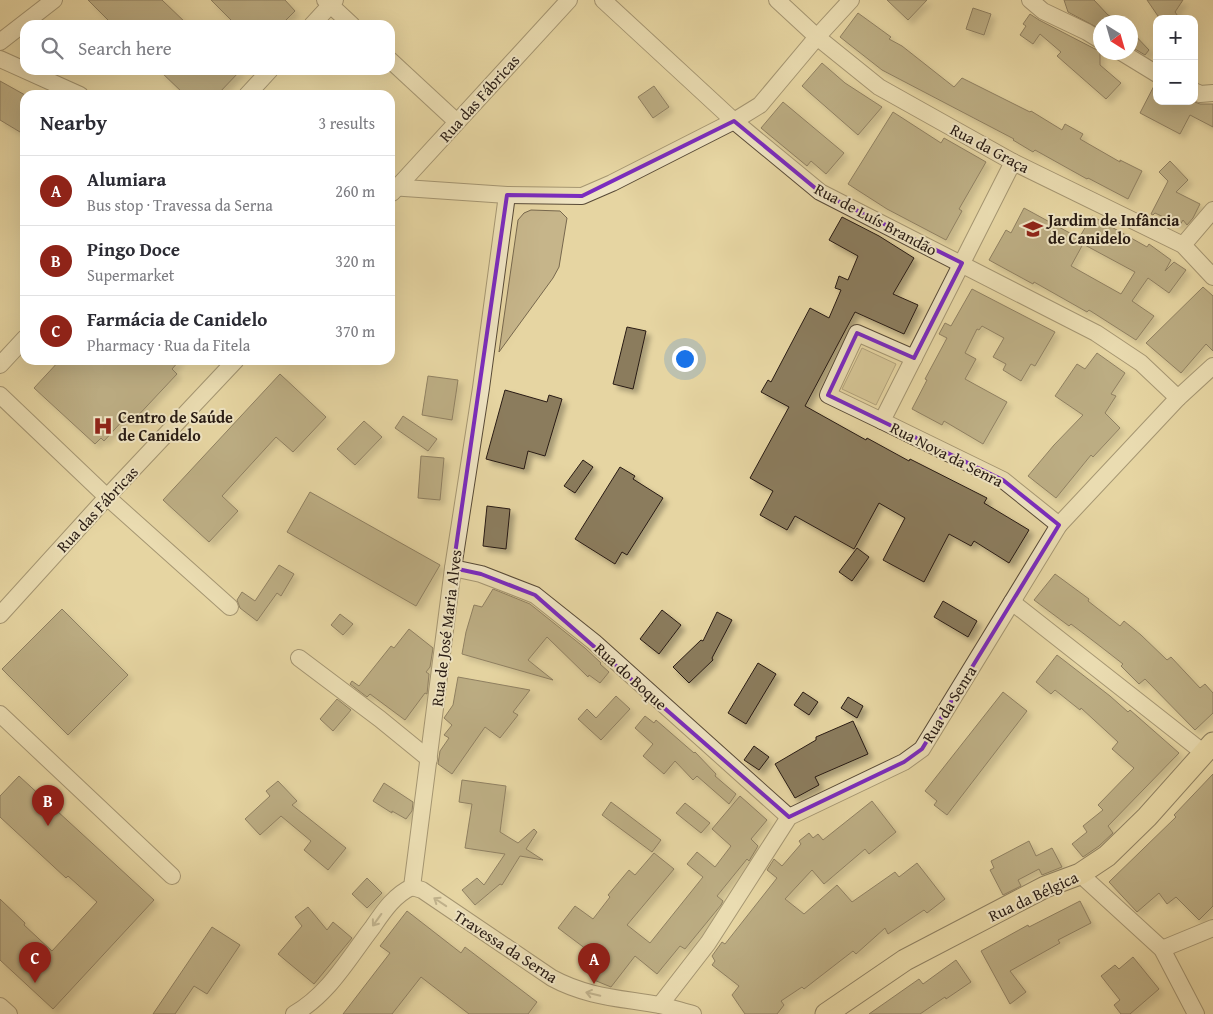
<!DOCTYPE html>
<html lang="en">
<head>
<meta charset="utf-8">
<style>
  :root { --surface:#fff; --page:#f2f2f3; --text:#2b2b33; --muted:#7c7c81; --line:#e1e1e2; --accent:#8f2418 }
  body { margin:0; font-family:"Gentium Book Plus",serif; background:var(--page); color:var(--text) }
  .controls { position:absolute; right:15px; top:15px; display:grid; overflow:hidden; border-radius:10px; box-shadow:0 5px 20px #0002 }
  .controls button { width:45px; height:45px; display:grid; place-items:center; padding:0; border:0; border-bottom:1px solid var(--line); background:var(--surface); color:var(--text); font:25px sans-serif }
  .compass { position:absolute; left:1093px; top:15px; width:45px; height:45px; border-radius:50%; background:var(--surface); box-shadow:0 5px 20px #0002; rotate:143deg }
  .you { position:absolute; left:684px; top:358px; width:18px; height:18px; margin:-12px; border:4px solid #fff; border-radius:50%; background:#1a73e8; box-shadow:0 0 0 8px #1a73e833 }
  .badge { display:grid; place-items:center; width:32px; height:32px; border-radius:50%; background:var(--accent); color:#fff; font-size:16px; font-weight:700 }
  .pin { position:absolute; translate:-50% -41px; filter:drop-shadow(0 1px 2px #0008) }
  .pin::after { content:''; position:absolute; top:26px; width:18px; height:15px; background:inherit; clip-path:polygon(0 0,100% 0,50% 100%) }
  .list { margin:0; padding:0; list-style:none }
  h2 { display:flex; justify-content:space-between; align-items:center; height:65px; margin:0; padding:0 20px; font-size:21px }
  h2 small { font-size:16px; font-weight:400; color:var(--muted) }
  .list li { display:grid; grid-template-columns:32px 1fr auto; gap:15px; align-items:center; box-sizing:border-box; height:70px; padding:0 20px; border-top:1px solid var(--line) }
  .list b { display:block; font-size:19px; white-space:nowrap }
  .list p { margin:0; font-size:16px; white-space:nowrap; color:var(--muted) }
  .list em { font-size:16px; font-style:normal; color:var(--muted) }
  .icon { flex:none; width:28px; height:28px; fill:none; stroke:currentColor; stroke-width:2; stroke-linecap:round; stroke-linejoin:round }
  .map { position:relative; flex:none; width:1213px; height:1014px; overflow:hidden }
  .search { position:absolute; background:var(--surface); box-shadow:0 5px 20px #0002; left:20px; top:20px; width:375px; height:55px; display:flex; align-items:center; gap:12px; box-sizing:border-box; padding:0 18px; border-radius:15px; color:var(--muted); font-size:19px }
  .panel { position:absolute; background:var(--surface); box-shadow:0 5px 20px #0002; left:20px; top:90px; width:375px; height:275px; border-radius:15px }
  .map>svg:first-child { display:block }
  .green { fill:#c6b58a; stroke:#77684e }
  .building { fill:#8b7c5d; stroke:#281b13; fill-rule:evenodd; filter:url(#shadow) }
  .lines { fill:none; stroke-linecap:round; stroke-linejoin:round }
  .minor-casing { stroke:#584a37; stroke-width:18 }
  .major-casing { stroke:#281b13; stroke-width:23 }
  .minor { stroke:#efe4c3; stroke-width:16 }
  .major { stroke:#e6d5a2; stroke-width:21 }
  .oneway { stroke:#958a74 }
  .marked { fill:none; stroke:#7b2cbf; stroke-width:4; stroke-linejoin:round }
  .labels { text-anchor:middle; stroke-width:4; stroke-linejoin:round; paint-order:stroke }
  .street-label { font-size:16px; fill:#281b13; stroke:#efe4c3 }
  .poi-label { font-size:16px; font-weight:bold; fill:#281b13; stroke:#efe4c3; text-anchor:start }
</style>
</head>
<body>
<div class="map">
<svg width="1213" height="1014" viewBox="0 0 1213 1014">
  <defs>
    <filter id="shadow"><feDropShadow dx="4.5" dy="4.5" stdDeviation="2.5" flood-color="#0004"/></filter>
  </defs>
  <rect width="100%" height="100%" fill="#e6d5a2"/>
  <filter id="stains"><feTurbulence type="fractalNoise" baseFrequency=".004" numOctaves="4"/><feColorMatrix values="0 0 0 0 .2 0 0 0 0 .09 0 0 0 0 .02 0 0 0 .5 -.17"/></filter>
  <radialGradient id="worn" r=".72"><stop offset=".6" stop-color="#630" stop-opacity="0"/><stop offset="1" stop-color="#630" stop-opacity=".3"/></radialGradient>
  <g class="green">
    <path d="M531,210L560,211L567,218L559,267L553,278L499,352L518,220L524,213Z"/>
    <path d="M862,348L896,364L876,405L842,389Z"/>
  </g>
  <g class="building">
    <path d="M88,0H162L188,25H113Z"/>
    <path d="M211,0H285L295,11L281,25H236Z"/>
    <path d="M887,0H927L908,20Z"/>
    <path d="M1064,0H1094L1108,15L1122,22H1100V29L1068,12Z"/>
    <path d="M1147,0H1183L1175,12L1180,19H1160Z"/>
    <path d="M973,8L991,14L984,35L966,29Z"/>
    <path d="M858,13L891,37L889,39L902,46L954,87L962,78L1030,112L1031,111L1062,130L1065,124L1083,134L1080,139L1120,162V160L1142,171L1128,199L1088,178L1087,179L1035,150L1033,152L1013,140L1014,139L882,70L840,37Z"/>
    <path d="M1030,14L1039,20L1095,49L1100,50V65L1121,83L1106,99L1057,56L1061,52L1040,34L1033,44L1020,35L1026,26L1023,24Z"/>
    <path d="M1130,30L1149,50L1145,55L1130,46Z"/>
    <path d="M822,63L845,83L882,107L858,135L802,86Z"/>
    <path d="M159,70H241L217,95H185Z"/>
    <path d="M0,81L25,95V135L0,120Z"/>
    <path d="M1155,84H1157V101H1192L1200,104H1213V127L1190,115L1180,134L1140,113Z"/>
    <path d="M654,86L669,107L653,118L638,97Z"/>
    <path d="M783,102L844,153L826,174L811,161L807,166L761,128Z"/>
    <path d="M893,112L941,143L944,138L986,162L959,209L962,211L946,240L887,209L848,184Z"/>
    <path d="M1170,161L1188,180L1176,192L1200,204L1193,218L1187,225L1183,220L1180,225L1155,213L1153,215L1151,214L1168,181L1159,172Z"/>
    <path d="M1024,208L1079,238L1092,216L1147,247L1149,244L1171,260L1165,271L1174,262L1186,270L1169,293L1148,278L1132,301L1154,316L1136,340L1089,310L1087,312L1034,282L1033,284L989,260L1006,230L1011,233ZM1083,244L1135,272L1121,294L1071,266Z"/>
    <path d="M842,217L879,236L914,258L893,294L918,305L904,334L855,312L805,406L866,440L867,438L909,461L910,459L987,498L984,503L1029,530L1009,563L974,541L971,546L949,534L924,582L883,560L905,518L879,503L854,549L795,516L787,530L760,515L773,491L750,478L789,407L761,392L768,380L771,382L810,308L829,318L841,290L835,288L839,276L848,280L858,256L829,240Z"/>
    <path d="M1203,287L1213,296V351L1206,344L1181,373L1146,343Z"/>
    <path d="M972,289L1055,332L1035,366L1031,364L1021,381L1003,370L1006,364L993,357L1004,338L982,326L979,330L977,329L965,353L976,359L965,379L1007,402L983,444L944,421L942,425L912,409L927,380L925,379L947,338L939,334L945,323L951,326Z"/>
    <path d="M627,327L646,331L633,389L613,384Z"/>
    <path d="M1097,353L1125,373L1111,394L1116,396L1105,413L1120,428L1093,457L1091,455L1056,498L1028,476L1054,445L1083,415L1055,396L1077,364L1085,369Z"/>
    <path d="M60,360H180L172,369L177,374L132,422L126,417L104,441L101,438L95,444L34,388Z"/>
    <path d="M280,374L326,417L293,452L276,437L222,496L238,511L209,542L163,500Z"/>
    <path d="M428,376L458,380L452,420L422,415Z"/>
    <path d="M505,390L547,402L549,395L562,399L545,456L528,451L524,469L486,459Z"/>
    <path d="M403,416L437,439L428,451L395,428Z"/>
    <path d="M364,421L382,437L355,465L337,449Z"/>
    <path d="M421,456L444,458L440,500L418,498Z"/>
    <path d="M583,460L593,467L575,493L564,486Z"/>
    <path d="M620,467L635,476L633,479L663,498L627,555L622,552L615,564L575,539Z"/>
    <path d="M310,492L440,565L416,606L287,532Z"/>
    <path d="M487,506L510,509L506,549L483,546Z"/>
    <path d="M857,548L869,557L852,581L839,572Z"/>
    <path d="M279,565L294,574L281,596L277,593L257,621L240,608L237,600L242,592L255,601Z"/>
    <path d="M1055,574L1089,599L1088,601L1120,626L1124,621L1141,635L1167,660L1171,657L1200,688L1205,684L1213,693V713L1195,730L1145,679L1139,684L1121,666L1123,664L1096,643L1071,624L1069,626L1034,600Z"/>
    <path d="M493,589L530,604L585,648L601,663L600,664L609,672L600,683L589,675L588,677L547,637L528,660L553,680L462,654L466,632L474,605L482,607Z"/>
    <path d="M943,601L977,621L968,637L934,617Z"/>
    <path d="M62,609L128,675L68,735L2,669Z"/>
    <path d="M662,610L681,625L659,654L640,639Z"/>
    <path d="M717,612L732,620L712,658L713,660L689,683L673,667L701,640L703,641Z"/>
    <path d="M340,614L353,624L343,635L331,625Z"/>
    <path d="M409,629L433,648L430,667L426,672L429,674L427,694L425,693L405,720L370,694L367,697L350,684L352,681L359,686L391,646L394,648Z"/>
    <path d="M1057,655L1110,696L1128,712L1130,710L1179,753L1108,826L1113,833L1099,846L1083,857L1072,844L1087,832L1083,826L1103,810L1098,805L1134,768L1112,749L1118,742L1081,708L1080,710L1055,690L1051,694L1036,682Z"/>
    <path d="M758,663L776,674L746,724L728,713Z"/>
    <path d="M458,677L530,690L513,712L518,715L500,738L485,727L452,774L438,764L440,751L449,738L444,735L452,725L444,718L453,705Z"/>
    <path d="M803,692L818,702L809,715L794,705Z"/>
    <path d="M1003,692L1027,711L947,815L934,805L937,801L925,791Z"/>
    <path d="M616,696L630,709L601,740L578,719L587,709L596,718Z"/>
    <path d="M848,697L863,706L857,718L841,708Z"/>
    <path d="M337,699L351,710L333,731L320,719Z"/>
    <path d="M645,716L654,723L656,720L694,753L695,752L716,774L715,776L736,794L729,804L697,776L693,780L675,761L664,774L643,756L653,744L635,728Z"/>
    <path d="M853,721L868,754L815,777L819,785L795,798L775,764L816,740V737Z"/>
    <path d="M754,746L769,757L759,770L744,760Z"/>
    <path d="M1213,774V906L1199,920L1176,897L1167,904L1159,893L1137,912L1109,882L1176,817L1174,815Z"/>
    <path d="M19,776L154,900L53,1009L0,960V899L25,923L24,925L52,951L97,902L68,876L66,878L0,817V796Z"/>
    <path d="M462,780L506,786L500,832L518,843L534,829L537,832L526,849L543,860L520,856L502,885L500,884L475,905L462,890L477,878L484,885L505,854L465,848L472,804L459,802Z"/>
    <path d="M278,781L297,801L292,805L346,848L328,870L304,850L311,841L281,816L260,835L245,819L270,796L266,791Z"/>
    <path d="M384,783L413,802L412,811L406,819L392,811V813L373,801Z"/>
    <path d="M740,796L767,820L751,839L758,846L749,861L747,859L717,896L723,901L721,905L685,949L680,946L657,974L635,956L611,987L594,980L602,961L558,928L575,906L593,919L610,897L608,895L629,870L635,875L654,853L674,869L627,925L650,943L703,877L687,864L697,852L715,867L731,846L712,829Z"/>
    <path d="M872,801L896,832L869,854L865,849L824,884L812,870L785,899L804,914L837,885L852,902L895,872L899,877L917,863L945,899L927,913L924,910L888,934L885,928L856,954L853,951L804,989L802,987L781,1001L784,1005L777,1014H745L732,995L739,986L712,965L715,961L712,956L722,942L725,944L777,878L767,870L774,859L782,866L801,844L799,841L809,833L813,838L818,834L823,840Z"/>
    <path d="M611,802L661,840L652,852L602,815Z"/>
    <path d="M685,803L710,823L701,833L676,813Z"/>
    <path d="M1029,841L1036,856L1052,848L1062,867L1042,875L1039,869L1018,880L1021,886L1003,895L990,870L994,868L991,861Z"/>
    <path d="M367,878L382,893L367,908L352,894Z"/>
    <path d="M1080,901L1091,923L1058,940L1060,943L1010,971L1026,992L1010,1004L981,951L1028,925L1029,927Z"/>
    <path d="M308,907L327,930L333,922L352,938L314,984L278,954L302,926L295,917Z"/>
    <path d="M407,911L461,953L465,947L537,1002L528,1014H469L421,977L392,1014H343L390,953L380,946Z"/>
    <path d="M212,927L240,945L207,994L194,986L175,1014H153Z"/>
    <path d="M1133,957L1159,989L1130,1014H1121L1114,1005L1120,1000L1101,976L1115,965L1119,969Z"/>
    <path d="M956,960L971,982L946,999L945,997L920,1014H869L919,979L923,984Z"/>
  </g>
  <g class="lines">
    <defs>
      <g id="minor">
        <path d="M325,0L352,25"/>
        <path d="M603,0L734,121L820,192L1096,333L1141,363L1178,398"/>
        <path d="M777,0L817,37L879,87L1013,162L1183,245L1213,277"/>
        <path d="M1030,0L1043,11L1087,32L1100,40"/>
        <path d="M312,25L335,0"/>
        <path d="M0,42L54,0"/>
        <path d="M1121,52L1157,74"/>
        <path d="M0,59L80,95"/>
        <path d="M390,60L457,122"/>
        <path d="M1194,91L1200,94L1213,93"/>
        <path d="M247,95L270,70"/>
        <path d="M1013,162L882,421L1003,480L1059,525"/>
        <path d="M390,187L507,195L582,196L612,183L734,121L760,105L817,37L851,0"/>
        <path d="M392,193L569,0"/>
        <path d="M1183,245L1213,210"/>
        <path d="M0,365L25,338"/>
        <path d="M0,395L107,497L230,607"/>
        <path d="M882,421L828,395L857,333L914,358"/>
        <path d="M453,568L481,574L535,595L594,642L789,817"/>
        <path d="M1012,602L1204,753"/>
        <path d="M0,615L107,497L236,360"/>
        <path d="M299,658L380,719L429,759"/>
        <path d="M0,714L172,876"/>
        <path d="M1080,874L1162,949L1196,1014"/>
        <path d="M412,887L453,568L481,388L507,195"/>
        <path d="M412,887L422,890L552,978C587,997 620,998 659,1005C670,1007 681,1011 693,1014"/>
        <path d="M1162,949L1213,928"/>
        <path d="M660,1005L708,943L789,817L904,762L922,749L1059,525L1178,398L1213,366"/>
        <path d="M0,1006L9,1014"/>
        <path d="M294,1014C329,994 348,959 372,928C383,912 394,895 412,887"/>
      </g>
      <path id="major" d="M826,1014L905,960L1045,887L1080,874L1107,856L1147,817L1213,743"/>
    </defs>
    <use href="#minor" class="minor-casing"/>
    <use href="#major" class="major-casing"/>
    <use href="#minor" class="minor"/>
    <use href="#major" class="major"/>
  </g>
  <defs><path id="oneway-shaft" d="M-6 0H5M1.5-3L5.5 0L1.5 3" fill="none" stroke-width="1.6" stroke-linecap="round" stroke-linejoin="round" transform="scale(1.25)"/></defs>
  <g class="oneway">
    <use href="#oneway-shaft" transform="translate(440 902) rotate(-146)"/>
    <use href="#oneway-shaft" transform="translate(377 920) rotate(126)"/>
    <use href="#oneway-shaft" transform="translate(593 994) rotate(-167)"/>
  </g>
  <path d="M0 0H1213V1014H0ZM734,121L820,192L962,263L914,358L857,333L828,395L1003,480L1059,525L922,749L904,762L789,817L535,595L481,574L453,568L507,195L582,196Z" fill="#e6d5a2" fill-opacity=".55" fill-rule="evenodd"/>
  <path class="marked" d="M734,121L820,192L962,263L914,358L857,333L828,395L1003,480L1059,525L922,749L904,762L789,817L535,595L481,574L453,568L507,195L582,196Z"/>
  <defs>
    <symbol id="school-bare" viewBox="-9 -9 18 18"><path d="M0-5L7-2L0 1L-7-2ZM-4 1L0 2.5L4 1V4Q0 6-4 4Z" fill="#8f2418" stroke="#efe4c3" stroke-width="2.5" paint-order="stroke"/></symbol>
    <symbol id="hospital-bare" viewBox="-9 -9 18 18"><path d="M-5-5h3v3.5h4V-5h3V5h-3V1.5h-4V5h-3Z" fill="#8f2418" stroke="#efe4c3" stroke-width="2.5" paint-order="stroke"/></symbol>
  </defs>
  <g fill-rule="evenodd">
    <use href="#school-bare" x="1019" y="215" width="28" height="28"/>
    <use href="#hospital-bare" x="89" y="412" width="28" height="28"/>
  </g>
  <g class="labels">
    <g class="street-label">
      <text transform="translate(479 98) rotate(-48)" y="6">Rua das Fábricas</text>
      <text transform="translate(990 148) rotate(28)" y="6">Rua da Graça</text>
      <text transform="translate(876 219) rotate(28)" y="6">Rua de Luís Brandão</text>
      <text transform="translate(947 454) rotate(27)" y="6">Rua Nova da Senra</text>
      <text transform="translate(97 509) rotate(-47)" y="6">Rua das Fábricas</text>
      <text transform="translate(446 628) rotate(-83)" y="6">Rua de José Maria Alves</text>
      <text transform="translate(631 676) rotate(42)" y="6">Rua do Boque</text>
      <text transform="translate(949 704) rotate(-58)" y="6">Rua da Senra</text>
      <text transform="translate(1033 896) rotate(-25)" y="6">Rua da Bélgica</text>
      <text transform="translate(506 946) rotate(33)" y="6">Travessa da Serna</text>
    </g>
    <g class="poi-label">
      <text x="1048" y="226">Jardim de Infância<tspan x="1048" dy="18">de Canidelo</tspan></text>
      <text x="118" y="423">Centro de Saúde<tspan x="118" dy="18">de Canidelo</tspan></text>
    </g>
  </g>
  <rect width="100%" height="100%" filter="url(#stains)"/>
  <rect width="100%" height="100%" fill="url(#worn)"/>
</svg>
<div class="controls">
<button>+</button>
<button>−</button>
</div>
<svg class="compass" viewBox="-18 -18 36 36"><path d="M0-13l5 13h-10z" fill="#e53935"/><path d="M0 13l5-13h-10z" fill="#7c7c81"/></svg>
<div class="you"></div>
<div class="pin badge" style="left:594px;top:984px">A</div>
<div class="pin badge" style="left:48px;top:826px">B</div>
<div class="pin badge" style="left:35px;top:983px">C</div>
<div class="search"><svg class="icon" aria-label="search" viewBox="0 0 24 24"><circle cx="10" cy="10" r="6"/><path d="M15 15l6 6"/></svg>Search here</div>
<section class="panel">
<h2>Nearby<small>3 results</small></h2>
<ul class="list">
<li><span class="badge">A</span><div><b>Alumiara</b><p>Bus stop · Travessa da Serna</p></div><em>260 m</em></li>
<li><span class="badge">B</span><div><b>Pingo Doce</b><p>Supermarket</p></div><em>320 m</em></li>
<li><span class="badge">C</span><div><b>Farmácia de Canidelo</b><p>Pharmacy · Rua da Fitela</p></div><em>370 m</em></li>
</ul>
</section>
</div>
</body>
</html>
